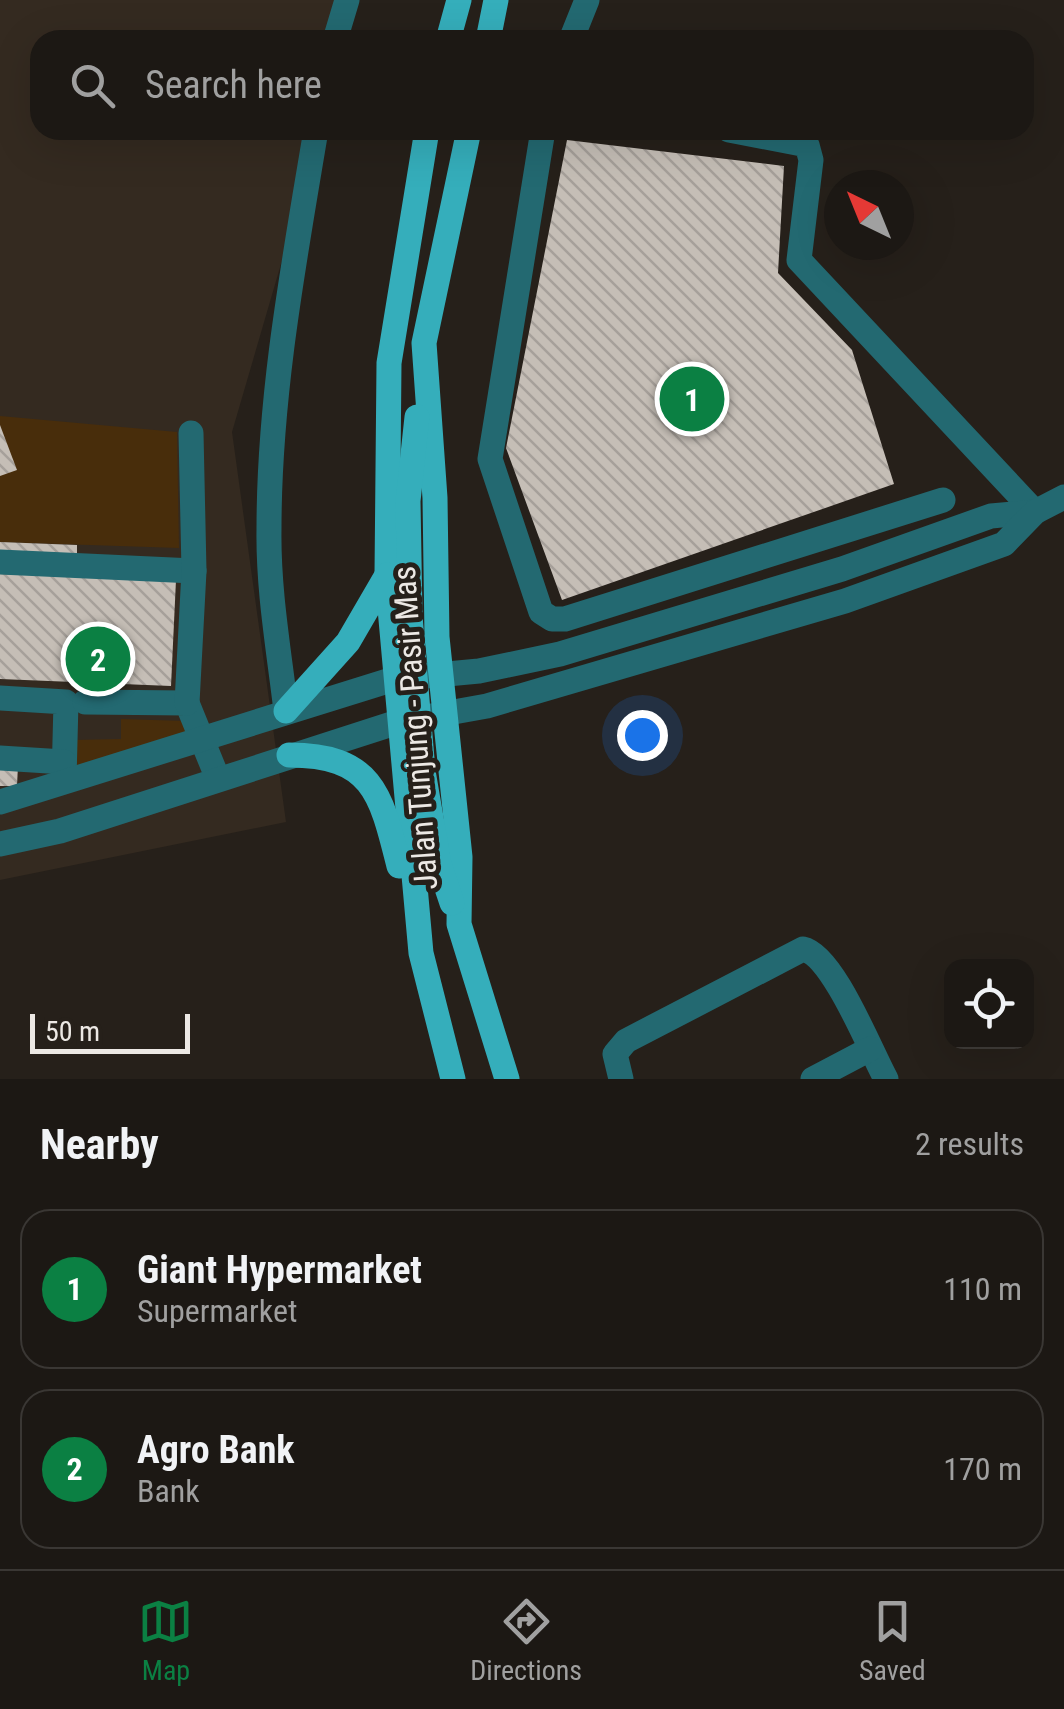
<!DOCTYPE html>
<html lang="en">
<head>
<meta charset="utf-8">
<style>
  :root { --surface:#1c1814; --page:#292522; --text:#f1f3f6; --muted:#a0a0a0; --line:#3a3734; --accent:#0b8043 }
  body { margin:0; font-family:"Roboto Condensed",sans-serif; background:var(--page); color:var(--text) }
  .controls { position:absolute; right:30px; bottom:30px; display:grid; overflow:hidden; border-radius:20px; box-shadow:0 10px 40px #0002 }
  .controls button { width:90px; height:90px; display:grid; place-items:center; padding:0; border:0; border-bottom:2px solid var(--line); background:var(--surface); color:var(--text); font:50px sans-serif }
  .compass { position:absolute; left:824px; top:170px; width:90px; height:90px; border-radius:50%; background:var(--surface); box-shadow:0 10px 40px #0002; rotate:317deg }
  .scale { position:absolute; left:30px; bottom:25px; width:160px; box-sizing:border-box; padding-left:10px; border:5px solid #ece8e4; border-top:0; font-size:28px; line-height:35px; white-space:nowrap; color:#ece8e4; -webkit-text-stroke:8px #26201a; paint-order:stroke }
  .you { position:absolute; left:642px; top:735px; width:35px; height:35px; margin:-25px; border:8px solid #fff; border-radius:50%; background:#1a73e8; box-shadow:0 0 0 15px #1a73e833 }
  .badge { display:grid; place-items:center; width:65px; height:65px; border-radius:50%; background:var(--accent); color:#fff; font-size:32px; font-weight:700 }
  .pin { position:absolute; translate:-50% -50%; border:5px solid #fff; box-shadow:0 2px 10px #0006 }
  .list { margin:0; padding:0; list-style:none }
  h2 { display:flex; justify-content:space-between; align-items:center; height:130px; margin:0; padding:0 40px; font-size:42px }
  h2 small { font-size:32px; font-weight:400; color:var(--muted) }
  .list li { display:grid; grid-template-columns:65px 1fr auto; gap:30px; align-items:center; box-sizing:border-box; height:160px; margin:0 20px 20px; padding:0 20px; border:2px solid var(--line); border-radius:30px }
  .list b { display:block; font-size:38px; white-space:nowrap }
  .list p { margin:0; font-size:32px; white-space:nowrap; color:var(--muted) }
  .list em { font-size:32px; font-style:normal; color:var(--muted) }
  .icon { flex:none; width:55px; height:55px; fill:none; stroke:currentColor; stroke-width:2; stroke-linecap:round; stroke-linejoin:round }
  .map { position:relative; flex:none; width:1064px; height:1079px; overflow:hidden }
  .search { position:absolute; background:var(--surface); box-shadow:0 10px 40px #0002; left:30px; right:30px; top:30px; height:110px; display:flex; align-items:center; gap:25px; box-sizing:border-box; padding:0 35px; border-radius:30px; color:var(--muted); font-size:38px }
  .sheet { height:490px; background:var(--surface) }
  nav { display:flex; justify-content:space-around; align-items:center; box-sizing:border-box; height:140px; border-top:2px solid var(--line); background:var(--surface); font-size:28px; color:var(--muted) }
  nav a { display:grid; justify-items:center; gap:5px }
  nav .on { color:var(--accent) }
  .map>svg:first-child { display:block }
  .built { fill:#342a20 }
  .green { fill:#482d0b }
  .building { fill:url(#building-back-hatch) }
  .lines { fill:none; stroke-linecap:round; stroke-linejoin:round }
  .minor { stroke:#236971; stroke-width:25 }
  .major { stroke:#35aebb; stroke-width:25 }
  .labels { text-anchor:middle; stroke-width:10; stroke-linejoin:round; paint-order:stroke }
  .street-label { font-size:32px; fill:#ece8e4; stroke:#26201a }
</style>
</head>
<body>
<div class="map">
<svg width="1064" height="1079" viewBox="0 0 1064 1079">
  <defs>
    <pattern id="building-back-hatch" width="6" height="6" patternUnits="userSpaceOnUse" patternTransform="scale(2.5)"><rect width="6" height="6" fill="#c5beb6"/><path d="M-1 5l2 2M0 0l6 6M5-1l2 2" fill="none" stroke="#a6a09a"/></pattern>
  </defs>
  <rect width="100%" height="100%" fill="#26201a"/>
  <path class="built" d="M0,0H357L346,40H40V130H320L232,432L286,822L0,880Z"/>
  <g class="green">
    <path d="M0,416L177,432L179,548L0,542Z"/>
    <path d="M121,719L185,721L190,737L73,773V740L121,739Z"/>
  </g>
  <g class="building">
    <path d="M567,140L784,166L778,273L852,350L894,484L562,600L506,448Z"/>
    <path d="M0,425L17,470L0,476Z"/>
    <path d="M0,542L77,545V557L0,554Z"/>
    <path d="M0,574L176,580L171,686L0,679Z"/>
    <path d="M0,765H18L17,786H0Z"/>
  </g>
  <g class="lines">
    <g class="minor">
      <path d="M335,40L347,0"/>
      <path d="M571,40L587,0"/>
      <path d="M543,130L490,459L541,612L552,619H565L943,500"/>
      <path d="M729,130L807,145L811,160L799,260L1035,512"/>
      <path d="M0,562L194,571"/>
      <path d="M0,698L66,702L64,780"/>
      <path d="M85,702L187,703L218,779"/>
      <path d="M187,703L194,571L191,433"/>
      <path d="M286,711C279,651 268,590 269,529C269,395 294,262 316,130"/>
      <path d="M0,758L64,762"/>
      <path d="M0,802L394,679L479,671L560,654L842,569L991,516L1035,512"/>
      <path d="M0,844L60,831L398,722L487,706L845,601L1004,544L1035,512L1064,497"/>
      <path d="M621,1079L615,1054L626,1041L803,949C833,955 870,1050 886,1079"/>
      <path d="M813,1079L870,1049"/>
    </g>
    <g class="major">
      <path d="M448,40L459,0"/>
      <path d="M488,40L496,0"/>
      <path d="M427,130L389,363L387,575L421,953L453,1079"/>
      <path d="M469,130L424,343L435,498L437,637L460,857L459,924L507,1079"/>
      <path d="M417,417L408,501L410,616L423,771L439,864L452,903"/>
      <path d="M286,711L348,642L387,575"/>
      <path d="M289,755C373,755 381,794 399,866"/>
    </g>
  </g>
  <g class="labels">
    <g class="street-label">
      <text transform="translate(415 728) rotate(-94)" y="11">Jalan Tunjung - Pasir Mas</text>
    </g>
  </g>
</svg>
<div class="controls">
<button><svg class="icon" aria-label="locate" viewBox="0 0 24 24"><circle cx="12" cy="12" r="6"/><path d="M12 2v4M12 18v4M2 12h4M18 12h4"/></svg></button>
</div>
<svg class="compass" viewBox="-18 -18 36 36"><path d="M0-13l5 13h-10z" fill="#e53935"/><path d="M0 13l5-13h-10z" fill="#a0a0a0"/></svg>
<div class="scale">50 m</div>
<div class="you"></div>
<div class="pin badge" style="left:692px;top:399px">1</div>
<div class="pin badge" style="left:98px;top:659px">2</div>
<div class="search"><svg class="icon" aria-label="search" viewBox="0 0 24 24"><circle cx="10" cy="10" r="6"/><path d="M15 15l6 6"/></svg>Search here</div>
</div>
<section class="sheet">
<h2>Nearby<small>2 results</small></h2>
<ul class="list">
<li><span class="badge">1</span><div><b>Giant Hypermarket</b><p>Supermarket</p></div><em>110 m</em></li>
<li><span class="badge">2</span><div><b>Agro Bank</b><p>Bank</p></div><em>170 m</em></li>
</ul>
</section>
<nav>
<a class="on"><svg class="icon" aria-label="map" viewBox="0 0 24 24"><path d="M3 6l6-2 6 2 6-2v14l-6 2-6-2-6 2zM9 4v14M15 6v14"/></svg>Map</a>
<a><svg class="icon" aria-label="directions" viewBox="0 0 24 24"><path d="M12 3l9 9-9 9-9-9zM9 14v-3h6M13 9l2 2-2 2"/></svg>Directions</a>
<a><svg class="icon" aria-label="saved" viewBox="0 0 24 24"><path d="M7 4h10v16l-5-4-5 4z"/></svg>Saved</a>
</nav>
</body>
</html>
